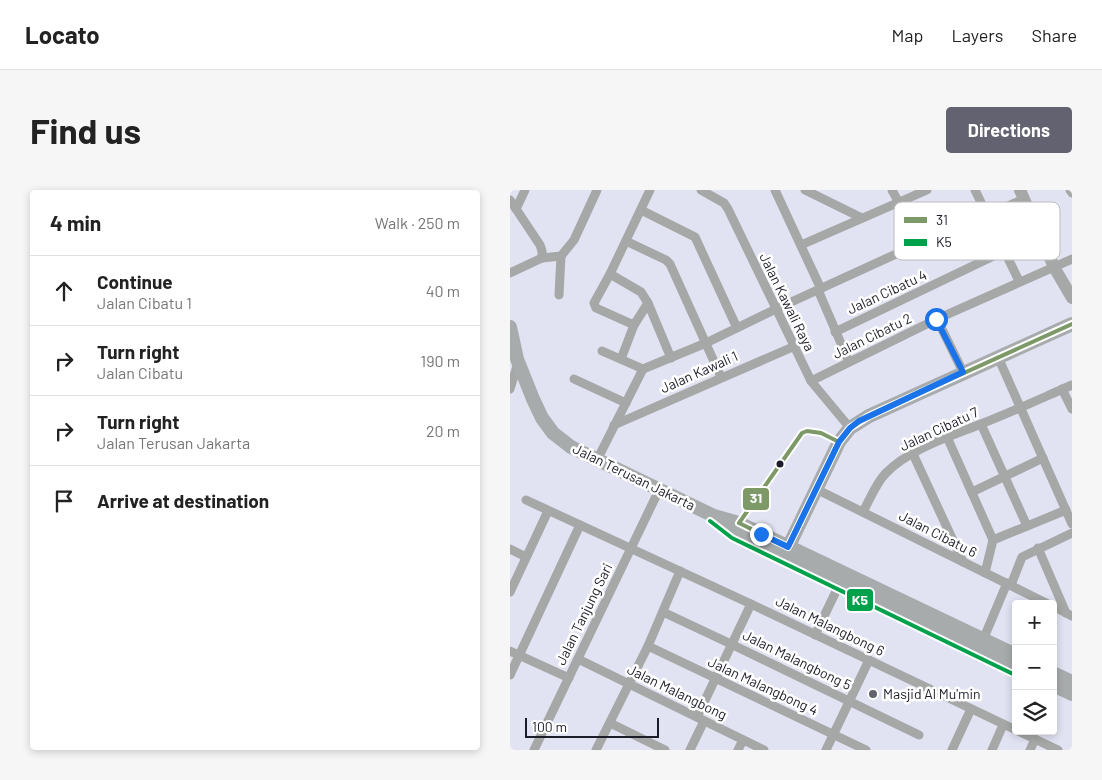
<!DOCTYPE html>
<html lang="en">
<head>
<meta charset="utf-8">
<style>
  :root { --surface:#fff; --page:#f6f6f6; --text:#222; --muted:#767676; --line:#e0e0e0; --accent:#626270 }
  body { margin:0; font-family:Barlow,sans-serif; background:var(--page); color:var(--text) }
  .controls { position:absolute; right:15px; bottom:15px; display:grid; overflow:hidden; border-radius:5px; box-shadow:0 2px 8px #0003 }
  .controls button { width:45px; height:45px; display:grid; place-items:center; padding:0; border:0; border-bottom:1px solid var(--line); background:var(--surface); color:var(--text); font:25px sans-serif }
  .scale { position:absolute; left:15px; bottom:12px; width:134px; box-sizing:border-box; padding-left:5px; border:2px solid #1d1d2a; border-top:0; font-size:14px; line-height:18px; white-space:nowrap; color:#1d1d2a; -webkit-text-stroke:4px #fff; paint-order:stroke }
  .stop { position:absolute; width:15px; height:15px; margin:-11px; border:4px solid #1a73e8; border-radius:50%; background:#fff }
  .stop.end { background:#1a73e8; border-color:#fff; box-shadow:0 1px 5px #0008 }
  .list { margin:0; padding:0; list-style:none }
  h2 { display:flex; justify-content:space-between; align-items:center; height:65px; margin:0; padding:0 20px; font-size:21px }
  h2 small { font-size:16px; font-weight:400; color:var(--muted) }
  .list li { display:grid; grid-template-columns:32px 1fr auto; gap:15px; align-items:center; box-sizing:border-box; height:70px; padding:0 20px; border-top:1px solid var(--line) }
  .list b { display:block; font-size:19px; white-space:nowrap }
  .list p { margin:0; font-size:16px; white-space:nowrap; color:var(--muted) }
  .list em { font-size:16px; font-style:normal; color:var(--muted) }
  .icon { flex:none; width:28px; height:28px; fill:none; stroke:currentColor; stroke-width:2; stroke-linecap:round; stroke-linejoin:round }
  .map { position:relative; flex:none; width:562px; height:560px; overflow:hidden; border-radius:5px }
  header { display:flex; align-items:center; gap:30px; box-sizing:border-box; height:70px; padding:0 25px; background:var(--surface); border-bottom:1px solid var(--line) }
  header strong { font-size:24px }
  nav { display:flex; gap:28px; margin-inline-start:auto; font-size:18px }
  .intro { display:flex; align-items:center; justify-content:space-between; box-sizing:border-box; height:120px; padding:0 30px }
  h1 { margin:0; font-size:35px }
  .button { padding:12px 22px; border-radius:5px; background:var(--accent); color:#fff; font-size:18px; font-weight:700 }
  main { display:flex; gap:30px; padding:0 30px }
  aside { flex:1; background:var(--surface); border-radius:5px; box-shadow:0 2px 8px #0003 }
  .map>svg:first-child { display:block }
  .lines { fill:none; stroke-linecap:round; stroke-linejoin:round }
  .minor { stroke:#a5a8a6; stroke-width:9 }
  .secondary { stroke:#a5a8a7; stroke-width:12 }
  .primary { stroke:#a8abac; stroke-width:14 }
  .bus-1-casing { stroke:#fff; stroke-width:8 }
  .bus-2-casing { stroke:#fff; stroke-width:8 }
  .bus-1 { stroke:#7d9967; stroke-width:4 }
  .bus-2 { stroke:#00a14b; stroke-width:4 }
  .route { stroke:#1a73e8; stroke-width:6 }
  .bus-dot { fill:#1d1d2a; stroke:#fff; stroke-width:2 }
  .poi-dot { fill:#626270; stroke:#fff; stroke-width:2 }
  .labels { text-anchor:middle; stroke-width:5; stroke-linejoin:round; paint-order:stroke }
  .street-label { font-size:14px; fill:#1d1d2a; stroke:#fff }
  .poi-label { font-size:14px; fill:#1d1d2a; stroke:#fff; text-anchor:start }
  .key { fill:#fff; stroke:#bbbbbf; stroke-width:1 }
  .key-label { font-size:14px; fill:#1d1d2a }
  .line-badge { stroke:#fff; stroke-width:2 }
  .badge-label { font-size:14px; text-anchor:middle; font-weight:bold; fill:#fff }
</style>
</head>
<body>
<header>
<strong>Locato</strong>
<nav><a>Map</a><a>Layers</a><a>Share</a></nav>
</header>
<div class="intro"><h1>Find us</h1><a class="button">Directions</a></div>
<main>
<aside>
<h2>4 min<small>Walk · 250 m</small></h2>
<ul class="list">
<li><svg class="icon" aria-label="ahead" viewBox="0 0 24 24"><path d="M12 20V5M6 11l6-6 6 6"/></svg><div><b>Continue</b><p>Jalan Cibatu 1</p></div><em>40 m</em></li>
<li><svg class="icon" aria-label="right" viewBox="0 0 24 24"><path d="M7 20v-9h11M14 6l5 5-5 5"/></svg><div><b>Turn right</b><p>Jalan Cibatu</p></div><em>190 m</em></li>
<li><svg class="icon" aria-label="right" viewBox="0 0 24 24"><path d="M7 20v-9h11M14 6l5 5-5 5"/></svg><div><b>Turn right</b><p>Jalan Terusan Jakarta</p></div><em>20 m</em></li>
<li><svg class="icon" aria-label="arrive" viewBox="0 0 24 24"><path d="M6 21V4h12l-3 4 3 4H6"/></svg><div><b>Arrive at destination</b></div></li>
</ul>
</aside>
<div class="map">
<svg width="562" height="560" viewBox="0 0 562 560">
  <rect width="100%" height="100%" fill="#e1e3f3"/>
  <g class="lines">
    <g class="minor">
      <path d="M191,0L214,13L218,19L301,191L340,238"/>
      <path d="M265,0L311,99"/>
      <path d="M295,0L352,28"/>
      <path d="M382,0L389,13"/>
      <path d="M465,0L509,91"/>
      <path d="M560,0L562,3"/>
      <path d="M0,10L30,55L32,61V68"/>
      <path d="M6,19L15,0"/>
      <path d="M131,20L185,47L227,138"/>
      <path d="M116,51L156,70L160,74L211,187"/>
      <path d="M291,55L417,0"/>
      <path d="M0,83L32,68L51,66L64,50L87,0"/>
      <path d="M100,84L131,102L138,113L161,168"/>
      <path d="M308,100L339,172"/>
      <path d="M49,105L51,66"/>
      <path d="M427,129L453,182"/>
      <path d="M124,135L86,118L84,113L100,84L140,0"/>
      <path d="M325,142L494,61"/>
      <path d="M92,161L133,179"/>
      <path d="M488,167L562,334"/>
      <path d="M111,169L124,135L138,113"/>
      <path d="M133,179L196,153L266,119L397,59L514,9"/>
      <path d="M64,189L116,213"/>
      <path d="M301,191L427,129L562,69"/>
      <path d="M0,199L8,173"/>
      <path d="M552,199L562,219"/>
      <path d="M471,234L517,336"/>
      <path d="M104,235L285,156"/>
      <path d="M437,247L483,350"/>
      <path d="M403,264L453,372"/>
      <path d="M87,270L133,179"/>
      <path d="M306,299L538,414"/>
      <path d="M462,302L533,268"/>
      <path d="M16,310L241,414L506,540"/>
      <path d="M353,322C360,309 366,293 376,283C399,259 441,246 471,234C502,222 532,208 562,195"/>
      <path d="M528,358L556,423"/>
      <path d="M0,359L16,367"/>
      <path d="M475,383L483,350L556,320"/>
      <path d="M501,395L512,367L562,343"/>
      <path d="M0,402L38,321"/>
      <path d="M543,416L562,426"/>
      <path d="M153,422L221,454L409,545"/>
      <path d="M305,445L330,393"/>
      <path d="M473,450L497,393"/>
      <path d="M138,456L356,560"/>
      <path d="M0,461L59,488"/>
      <path d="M68,469L254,560"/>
      <path d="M0,485L70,335"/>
      <path d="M187,527L241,414"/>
      <path d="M100,533L155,560"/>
      <path d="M508,541L548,560"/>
      <path d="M24,560L149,300"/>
      <path d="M86,560L138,456L170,381"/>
      <path d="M180,560L194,531"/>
      <path d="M228,560L233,550"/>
      <path d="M316,560L359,470"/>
      <path d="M442,560L461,519"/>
      <path d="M482,560L493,535"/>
      <path d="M520,560L525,549"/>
    </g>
    <path class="secondary" d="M510,0L544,77L562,108"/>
    <g class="primary">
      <path d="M0,137L7,169L23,209L32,228L43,243L61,257L204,326L229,333L506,465"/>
      <path d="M209,330L225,342L506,478"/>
      <path d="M274,366L329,252L340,238L359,226L562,134"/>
      <path d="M543,483L562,492"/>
      <path d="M543,495L562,504"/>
    </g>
    <defs>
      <g id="bus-1">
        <path d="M297,241L311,243L329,252L278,357L229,333L292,243Z"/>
        <path d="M329,252L340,238L359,226L562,134"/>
      </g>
      <path id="bus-2" d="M200,331L222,348L503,484"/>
    </defs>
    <use href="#bus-1" class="bus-1-casing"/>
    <use href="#bus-2" class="bus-2-casing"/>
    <use href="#bus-1" class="bus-1"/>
    <use href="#bus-2" class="bus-2"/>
  </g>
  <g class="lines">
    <path class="route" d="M251,344L278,357L329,252L340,238L349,231L453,182L426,129"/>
  </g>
  <circle class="bus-dot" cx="270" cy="274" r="4.5"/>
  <circle class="poi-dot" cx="363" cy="504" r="5"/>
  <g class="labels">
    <g class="street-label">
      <text transform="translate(377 102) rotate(-25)" y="5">Jalan Cibatu 4</text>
      <text transform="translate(277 112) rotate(64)" y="5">Jalan Kawali Raya</text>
      <text transform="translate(362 146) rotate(-26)" y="5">Jalan Cibatu 2</text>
      <text transform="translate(189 182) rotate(-24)" y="5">Jalan Kawali 1</text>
      <text transform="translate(429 239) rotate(-25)" y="5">Jalan Cibatu 7</text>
      <text transform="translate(124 287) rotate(26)" y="5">Jalan Terusan Jakarta</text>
      <text transform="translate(428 344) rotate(27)" y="5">Jalan Cibatu 6</text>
      <text transform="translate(74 424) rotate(-64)" y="5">Jalan Tanjung Sari</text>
      <text transform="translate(320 436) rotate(26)" y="5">Jalan Malangbong 6</text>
      <text transform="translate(287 470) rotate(26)" y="5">Jalan Malangbong 5</text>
      <text transform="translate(253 496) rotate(25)" y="5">Jalan Malangbong 4</text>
      <text transform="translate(167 502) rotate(26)" y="5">Jalan Malangbong</text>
    </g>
    <g class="poi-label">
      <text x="373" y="509">Masjid Al Mu'min</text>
    </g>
  </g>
  <rect x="384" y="12" width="166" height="58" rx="8" class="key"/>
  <rect x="394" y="27" width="23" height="6" fill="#7d9967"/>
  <rect x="394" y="49" width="23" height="7" fill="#00a14b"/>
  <g class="key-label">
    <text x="426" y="35">31</text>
    <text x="426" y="57">K5</text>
  </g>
  <g class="line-badge">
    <rect x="232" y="297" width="28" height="24" rx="5" fill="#7d9967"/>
    <rect x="336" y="398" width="28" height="24" rx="5" fill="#00a14b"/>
  </g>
  <g class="badge-label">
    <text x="246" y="313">31</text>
    <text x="350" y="415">K5</text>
  </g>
</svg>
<div class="controls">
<button>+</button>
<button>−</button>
<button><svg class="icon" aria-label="layers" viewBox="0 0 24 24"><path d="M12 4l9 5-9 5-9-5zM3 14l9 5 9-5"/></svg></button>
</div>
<div class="scale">100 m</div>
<div class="stop" style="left:426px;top:129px"></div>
<div class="stop end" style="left:251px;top:344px"></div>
</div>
</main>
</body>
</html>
